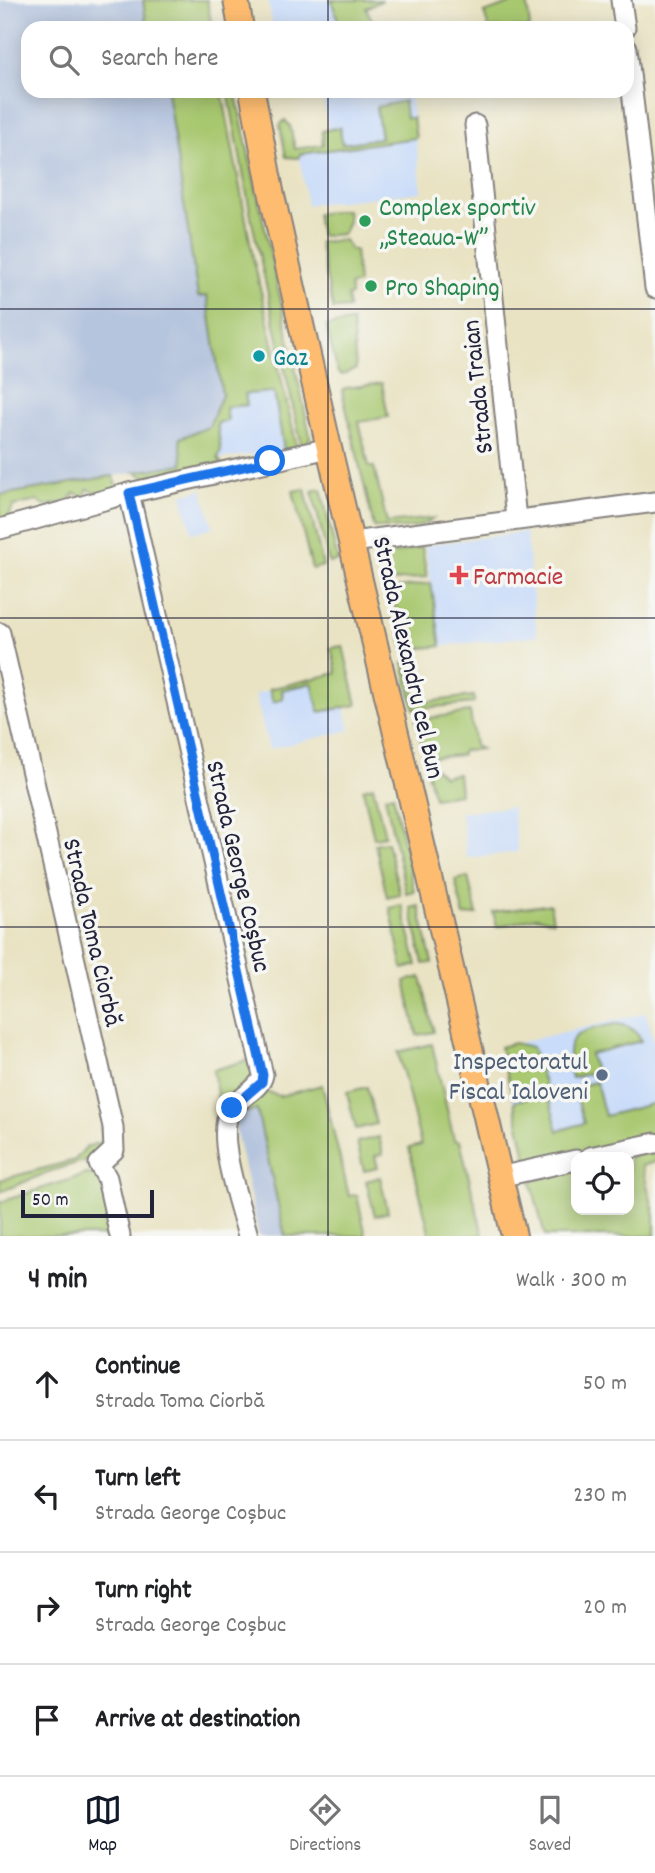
<!DOCTYPE html>
<html lang="en">
<head>
<meta charset="utf-8">
<style>
  :root { --surface:#fff; --page:#f6f6f6; --text:#202124; --muted:#757577; --line:#e0e0e0; --accent:#111827 }
  body { margin:0; font-family:Dekko,sans-serif; background:var(--page); color:var(--text) }
  .controls { position:absolute; right:21px; bottom:21px; display:grid; overflow:hidden; border-radius:14px; box-shadow:0 4px 18px #0003 }
  .controls button { width:63px; height:63px; display:grid; place-items:center; padding:0; border:0; border-bottom:2px solid var(--line); background:var(--surface); color:var(--text); font:35px sans-serif }
  .scale { position:absolute; left:21px; bottom:18px; width:133px; box-sizing:border-box; padding-left:7px; border:4px solid #22223b; border-top:0; font-size:19px; line-height:24px; white-space:nowrap; color:#22223b; -webkit-text-stroke:5px #f6f6f2; paint-order:stroke }
  .stop { position:absolute; width:21px; height:21px; margin:-16px; border:5px solid #1a73e8; border-radius:50%; background:#fff }
  .stop.end { background:#1a73e8; border-color:#fff; box-shadow:0 2px 7px #0008 }
  .list { margin:0; padding:0; list-style:none }
  h2 { display:flex; justify-content:space-between; align-items:center; height:91px; margin:0; padding:0 28px; font-size:30px }
  h2 small { font-size:23px; font-weight:400; color:var(--muted) }
  .list li { display:grid; grid-template-columns:46px 1fr auto; gap:21px; align-items:center; box-sizing:border-box; height:112px; padding:0 28px; border-top:2px solid var(--line) }
  .list b { display:block; font-size:26px; white-space:nowrap }
  .list p { margin:0; font-size:23px; white-space:nowrap; color:var(--muted) }
  .list em { font-size:23px; font-style:normal; color:var(--muted) }
  .icon { flex:none; width:38px; height:38px; fill:none; stroke:currentColor; stroke-width:2; stroke-linecap:round; stroke-linejoin:round }
  .map { position:relative; flex:none; width:655px; height:1236px; overflow:hidden }
  .search { position:absolute; background:var(--surface); box-shadow:0 4px 18px #0003; left:21px; right:21px; top:21px; height:77px; display:flex; align-items:center; gap:18px; box-sizing:border-box; padding:0 24px; border-radius:21px; color:var(--muted); font-size:26px }
  .sheet { height:539px; background:var(--surface) }
  nav { display:flex; justify-content:space-around; align-items:center; box-sizing:border-box; height:98px; border-top:2px solid var(--line); background:var(--surface); font-size:19px; color:var(--muted) }
  nav a { display:grid; justify-items:center; gap:4px }
  nav .on { color:var(--accent) }
  .map>svg:first-child { display:block }
  .built { fill:#c9dcf9 }
  .industrial { fill:#b6c5de }
  .green { fill:#a8c870; stroke:#657556; stroke-width:2 }
  .lines { fill:none; stroke-linecap:round; stroke-linejoin:round }
  .minor-casing { stroke:#86827f; stroke-width:23 }
  .major-casing { stroke:#86827f; stroke-width:28 }
  .minor { stroke:#fff; stroke-width:19 }
  .major { stroke:#fdbc70; stroke-width:24 }
  .route { stroke:#1a73e8; stroke-width:9 }
  .grid { fill:none; stroke:#22223b; stroke-width:2; stroke-opacity:0.55 }
  .leisure-dot { fill:#2e9e5b; stroke:#f6f6f2; stroke-width:2.5 }
  .culture-dot { fill:#0f9aa8; stroke:#f6f6f2; stroke-width:2.5 }
  .health-dot { fill:#e0444e; stroke:#f6f6f2; stroke-width:2.5 }
  .service-dot { fill:#5c6f8a; stroke:#f6f6f2; stroke-width:2.5 }
  .labels { text-anchor:middle; stroke-width:7; stroke-linejoin:round; paint-order:stroke }
  .leisure-label { font-size:26px; fill:#27864d; stroke:#f6f6f2; text-anchor:start }
  .culture-label { font-size:26px; fill:#0d838f; stroke:#f6f6f2; text-anchor:start }
  .street-label { font-size:26px; fill:#22223b; stroke:#f6f6f2 }
  .health-label { font-size:26px; fill:#be3a42; stroke:#f6f6f2; text-anchor:start }
  .service-label { font-size:26px; fill:#4e5e75; stroke:#f6f6f2; text-anchor:end }
</style>
</head>
<body>
<div class="map">
<svg width="655" height="1236" viewBox="0 0 655 1236">
  <rect width="100%" height="100%" fill="#f6f6f2"/>
  <filter id="ink" filterUnits="userSpaceOnUse"><feTurbulence type="fractalNoise" baseFrequency=".0143" numOctaves="2"/><feDisplacementMap in="SourceGraphic" scale="14" xChannelSelector="R" yChannelSelector="G"/><feConvolveMatrix kernelMatrix="1 2 1 2 8 2 1 2 1" color-interpolation-filters="sRGB"/></filter>
  <filter id="wash" filterUnits="userSpaceOnUse"><feTurbulence type="fractalNoise" baseFrequency=".00686" numOctaves="4" result="noise"/><feDisplacementMap in="SourceGraphic" scale="28" xChannelSelector="R" yChannelSelector="G"/><feGaussianBlur stdDeviation="1.57" result="paint"/><feColorMatrix in="noise" values="0 0 0 0 0 0 0 0 0 0 0 0 0 0 0 0 0 1.4 0 .05"/><feComposite in="paint" operator="in"/></filter>
  <g filter="url(#wash)">
    <rect width="100%" height="100%" fill="#e9e3c3"/>
    <g class="built">
      <path d="M268,0H331L341,28H273Z"/>
      <path d="M322,91H410L422,192L307,205L299,154L331,149Z"/>
      <path d="M274,392L284,450L218,459L217,422L228,421L226,407L244,394Z"/>
      <path d="M202,489L213,527L192,533L182,495Z"/>
      <path d="M526,532L537,636L441,646L425,545Z"/>
      <path d="M337,673L350,730L269,749L255,694Z"/>
      <path d="M512,807L518,852L467,858L461,812Z"/>
      <path d="M646,1013L655,1045V1135L527,1161L500,1047Z"/>
    </g>
    <g class="industrial">
      <path d="M0,0H186L190,28H28V91H200L247,405L226,407L228,421L217,423L221,451L218,459L0,495Z"/>
      <path d="M257,1109L285,1236H259L234,1122L238,1114Z"/>
    </g>
    <g class="green">
      <path d="M143,0H207L212,28H147Z"/>
      <path d="M331,0H383L366,8L376,28H341Z"/>
      <path d="M520,0H527L530,28H489L484,13Z"/>
      <path d="M167,91H222L253,257L297,447L284,450L274,392L245,394L247,405L226,407L228,421L217,423L221,451L218,458L222,464L149,479L135,472L183,464L180,438L209,427L222,395L207,296L198,297Z"/>
      <path d="M228,91H235L310,435L309,441L302,447L252,222Z"/>
      <path d="M404,101L406,118H413L416,138L300,154L299,158L286,157L280,125L285,120L290,126L295,149L323,145L322,131L340,127L342,144L381,138L376,107Z"/>
      <path d="M347,210L348,221L343,234L321,236L316,214Z"/>
      <path d="M344,240L351,250H355L358,284L350,285L351,295L347,296L349,308L333,309L319,242Z"/>
      <path d="M352,322L356,369L342,375L338,373L326,326Z"/>
      <path d="M382,383L388,417L359,422L369,467H374L387,523L434,518C420,531 393,529 374,527L342,391L346,388Z"/>
      <path d="M113,476L118,490L100,495L88,489L83,497L75,493L68,502L45,506L37,501L13,506L9,517L0,520V495Z"/>
      <path d="M305,489L323,566L312,569L293,491Z"/>
      <path d="M321,489L338,561L329,563L312,491Z"/>
      <path d="M422,547L427,577L389,582L385,566L391,554Z"/>
      <path d="M431,583L441,646L404,650L392,589Z"/>
      <path d="M343,646L357,705L319,712L312,683L282,690L283,699L273,702L269,689L337,673L331,648Z"/>
      <path d="M403,663H407L418,703L474,696V703L414,709Z"/>
      <path d="M470,712L475,746L481,749L462,751V755L425,758L416,720Z"/>
      <path d="M434,767L443,776L458,774L460,794L434,798L426,768Z"/>
      <path d="M373,786L385,836L374,838L363,789Z"/>
      <path d="M393,794L414,891L406,893L385,796Z"/>
      <path d="M387,842L400,894L387,897L375,844Z"/>
      <path d="M468,877L477,914L464,916L455,880Z"/>
      <path d="M550,904L553,921L536,917L497,927L493,912Z"/>
      <path d="M402,905L417,965L403,969L390,908Z"/>
      <path d="M419,906L432,963L423,964L411,908Z"/>
      <path d="M421,977L434,1032L417,1035L405,981Z"/>
      <path d="M616,1024C627,1025 637,1030 641,1041L590,1054L595,1072L572,1078C562,1034 576,1031 616,1024Z"/>
      <path d="M514,1043L532,1047L546,1089L513,1098L500,1047Z"/>
      <path d="M432,1044L454,1140L460,1141L483,1236H430L409,1148L421,1145L398,1052Z"/>
      <path d="M252,1059L257,1078L239,1088L220,1111L213,1070Z"/>
      <path d="M596,1082L605,1116L655,1103V1135L551,1161H527L514,1102L547,1092L558,1131L584,1123L574,1087Z"/>
      <path d="M322,1085L349,1196L357,1195L366,1236H285L257,1110L238,1114L266,1092L280,1096Z"/>
      <path d="M367,1087L376,1124L356,1129L347,1092Z"/>
      <path d="M101,1128L109,1130L101,1156L51,1171L0,1192V1180L75,1160L86,1147L104,1141Z"/>
      <path d="M379,1137L383,1154L375,1156L378,1168L364,1171L357,1142Z"/>
      <path d="M655,1150V1162L642,1166L655,1216V1236H545L531,1181L576,1169V1210H629V1157Z"/>
      <path d="M87,1174L96,1175L101,1180L114,1236H0V1202Z"/>
      <path d="M380,1177L388,1212L375,1216L366,1181Z"/>
    </g>
  </g>
  <g filter="url(#ink)">
    <g class="lines">
      <defs>
        <g id="minor">
          <path d="M621,0L625,28"/>
          <path d="M627,48L655,288"/>
          <path d="M475,125L516,519"/>
          <path d="M129,493L263,1075C260,1090 238,1097 230,1111C215,1137 241,1208 248,1236"/>
          <path d="M0,529L129,493L329,448"/>
          <path d="M352,542L655,502"/>
          <path d="M0,633L113,1127L114,1150L99,1164L107,1178L120,1236"/>
          <path d="M590,1157L655,1143"/>
          <path d="M499,1177L576,1160"/>
        </g>
        <g id="major">
          <path d="M236,0L241,28"/>
          <path d="M252,91L271,191L329,448L514,1236"/>
        </g>
      </defs>
      <use href="#minor" class="minor-casing"/>
      <use href="#major" class="major-casing"/>
      <use href="#minor" class="minor"/>
      <use href="#major" class="major"/>
    </g>
  </g>
  <g class="lines" filter="url(#ink)">
    <path class="route" d="M232,1108L262,1082L263,1075L129,493L270,461"/>
  </g>
  <path class="grid" d="M328,0V28M328,91V1236M0,309H655M0,618H655M0,927H655"/>
  <g class="leisure-dot">
    <circle cx="365" cy="221" r="7"/>
    <circle cx="371" cy="286" r="7"/>
  </g>
  <circle class="culture-dot" cx="259" cy="356" r="7"/>
  <path class="health-dot" d="M455.5 564.5h7v7h7v7h-7v7h-7v-7h-7v-7h7z"/>
  <circle class="service-dot" cx="602" cy="1075" r="7"/>
  <g class="labels">
    <g class="leisure-label">
      <text x="379" y="215">Complex sportiv<tspan x="379" dy="30">„Steaua-W”</tspan></text>
      <text x="385" y="295">Pro Shaping</text>
    </g>
    <g class="culture-label">
      <text x="273" y="365">Gaz</text>
    </g>
    <g class="street-label">
      <text transform="translate(476 387) rotate(-96)" y="9">Strada Traian</text>
      <text transform="translate(410 657) rotate(77)" y="9">Strada Alexandru cel Bun</text>
      <text transform="translate(240 866) rotate(77)" y="9">Strada George Coșbuc</text>
      <text transform="translate(94 932) rotate(77)" y="9">Strada Toma Ciorbă</text>
    </g>
    <g class="health-label">
      <text x="473" y="584">Farmacie</text>
    </g>
    <g class="service-label">
      <text x="588" y="1069">Inspectoratul<tspan x="588" dy="30">Fiscal Ialoveni</tspan></text>
    </g>
  </g>
</svg>
<div class="controls">
<button><svg class="icon" aria-label="locate" viewBox="0 0 24 24"><circle cx="12" cy="12" r="6"/><path d="M12 2v4M12 18v4M2 12h4M18 12h4"/></svg></button>
</div>
<div class="scale">50 m</div>
<div class="stop" style="left:270px;top:461px"></div>
<div class="stop end" style="left:232px;top:1108px"></div>
<div class="search"><svg class="icon" aria-label="search" viewBox="0 0 24 24"><circle cx="10" cy="10" r="6"/><path d="M15 15l6 6"/></svg>Search here</div>
</div>
<section class="sheet">
<h2>4 min<small>Walk · 300 m</small></h2>
<ul class="list">
<li><svg class="icon" aria-label="ahead" viewBox="0 0 24 24"><path d="M12 20V5M6 11l6-6 6 6"/></svg><div><b>Continue</b><p>Strada Toma Ciorbă</p></div><em>50 m</em></li>
<li><svg class="icon" aria-label="left" viewBox="0 0 24 24"><path d="M17 20v-9H6M10 6l-5 5 5 5"/></svg><div><b>Turn left</b><p>Strada George Coșbuc</p></div><em>230 m</em></li>
<li><svg class="icon" aria-label="right" viewBox="0 0 24 24"><path d="M7 20v-9h11M14 6l5 5-5 5"/></svg><div><b>Turn right</b><p>Strada George Coșbuc</p></div><em>20 m</em></li>
<li><svg class="icon" aria-label="arrive" viewBox="0 0 24 24"><path d="M6 21V4h12l-3 4 3 4H6"/></svg><div><b>Arrive at destination</b></div></li>
</ul>
</section>
<nav>
<a class="on"><svg class="icon" aria-label="map" viewBox="0 0 24 24"><path d="M3 6l6-2 6 2 6-2v14l-6 2-6-2-6 2zM9 4v14M15 6v14"/></svg>Map</a>
<a><svg class="icon" aria-label="directions" viewBox="0 0 24 24"><path d="M12 3l9 9-9 9-9-9zM9 14v-3h6M13 9l2 2-2 2"/></svg>Directions</a>
<a><svg class="icon" aria-label="saved" viewBox="0 0 24 24"><path d="M7 4h10v16l-5-4-5 4z"/></svg>Saved</a>
</nav>
</body>
</html>
